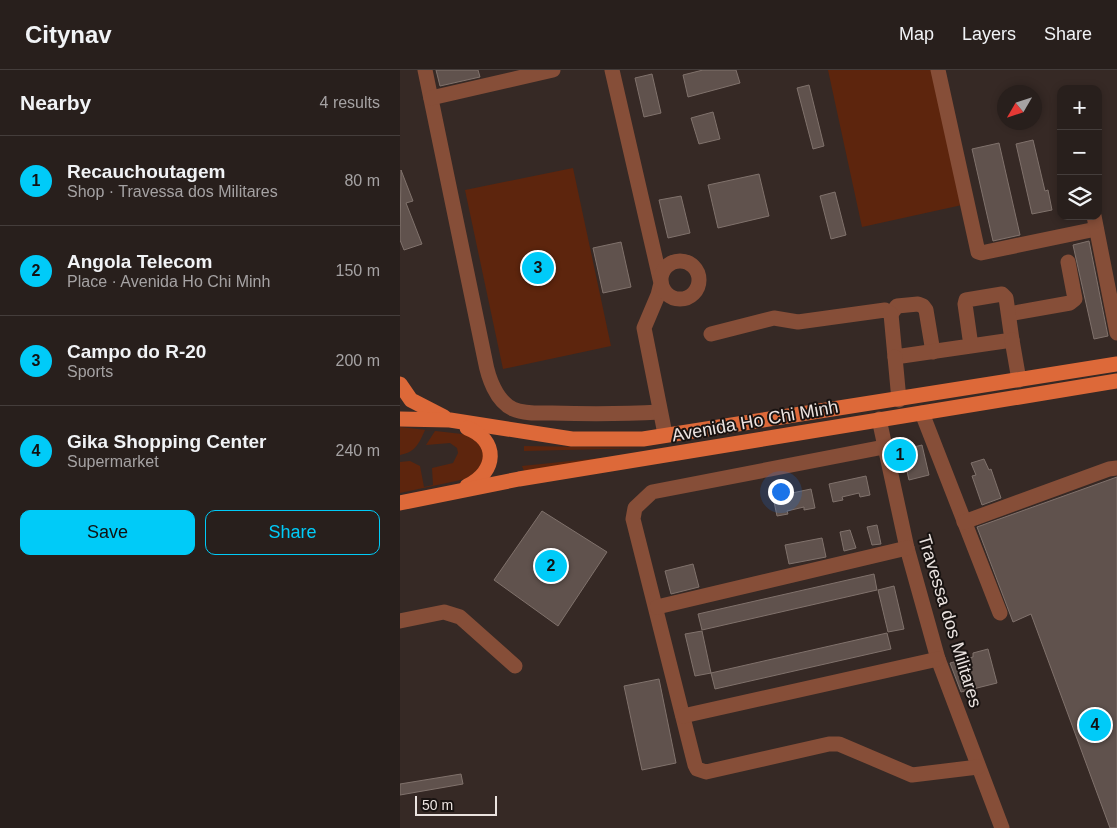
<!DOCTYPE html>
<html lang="en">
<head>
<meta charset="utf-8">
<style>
  :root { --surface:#281f1c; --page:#342c29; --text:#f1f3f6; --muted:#a5a2a3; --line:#443d3b; --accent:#00cbf8 }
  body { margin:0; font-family:Helvetica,sans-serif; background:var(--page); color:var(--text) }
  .controls { position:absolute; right:15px; top:15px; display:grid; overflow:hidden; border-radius:10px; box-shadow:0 2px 8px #0003 }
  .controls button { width:45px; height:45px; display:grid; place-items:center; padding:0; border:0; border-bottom:1px solid var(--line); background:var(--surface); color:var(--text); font:25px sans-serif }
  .compass { position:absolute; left:597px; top:15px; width:45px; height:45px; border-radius:50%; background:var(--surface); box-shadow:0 2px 8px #0003; rotate:231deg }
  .scale { position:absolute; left:15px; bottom:12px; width:82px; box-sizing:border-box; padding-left:5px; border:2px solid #ebe3e0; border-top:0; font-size:14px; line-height:18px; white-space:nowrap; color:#ebe3e0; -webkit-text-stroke:4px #191311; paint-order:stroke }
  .you { position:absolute; left:380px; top:421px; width:18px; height:18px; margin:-12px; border:4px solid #fff; border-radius:50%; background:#1a73e8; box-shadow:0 0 0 8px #1a73e833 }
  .badge { display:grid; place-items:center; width:32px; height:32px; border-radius:50%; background:var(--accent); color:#111; font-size:16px; font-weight:700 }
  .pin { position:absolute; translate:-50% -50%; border:2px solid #fff; box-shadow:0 1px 5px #0006 }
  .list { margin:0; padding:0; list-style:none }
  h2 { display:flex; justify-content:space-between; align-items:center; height:65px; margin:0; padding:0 20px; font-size:21px }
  h2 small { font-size:16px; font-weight:400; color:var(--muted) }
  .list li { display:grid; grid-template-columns:32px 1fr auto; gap:15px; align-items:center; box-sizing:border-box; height:90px; padding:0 20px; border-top:1px solid var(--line) }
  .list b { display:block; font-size:19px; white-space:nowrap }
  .list p { margin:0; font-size:16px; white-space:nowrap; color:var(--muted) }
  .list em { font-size:16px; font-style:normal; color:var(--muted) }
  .actions { display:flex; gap:10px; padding:15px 20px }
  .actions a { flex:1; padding:11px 0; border:1px solid var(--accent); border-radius:10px; text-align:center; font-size:18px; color:var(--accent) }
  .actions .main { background:var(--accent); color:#111 }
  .icon { flex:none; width:28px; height:28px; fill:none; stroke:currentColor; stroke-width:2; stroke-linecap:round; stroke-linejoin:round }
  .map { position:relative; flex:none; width:717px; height:758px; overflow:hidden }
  header { display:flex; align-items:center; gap:30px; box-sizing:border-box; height:70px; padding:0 25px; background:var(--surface); border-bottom:1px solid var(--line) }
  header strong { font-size:24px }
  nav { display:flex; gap:28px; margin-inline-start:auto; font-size:18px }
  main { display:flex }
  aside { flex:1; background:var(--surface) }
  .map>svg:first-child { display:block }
  .green { fill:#5d250d }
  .building { fill:#60524d; stroke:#80726c }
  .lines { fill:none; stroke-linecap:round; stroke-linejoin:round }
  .minor { stroke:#864e38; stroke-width:15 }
  .major { stroke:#dd6939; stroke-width:15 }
  .labels { text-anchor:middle; stroke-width:4; stroke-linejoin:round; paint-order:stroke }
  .street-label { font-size:18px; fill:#ebe3e0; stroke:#191311 }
</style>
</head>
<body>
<header>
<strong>Citynav</strong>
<nav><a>Map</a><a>Layers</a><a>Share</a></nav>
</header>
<main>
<aside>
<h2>Nearby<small>4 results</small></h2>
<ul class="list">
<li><span class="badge">1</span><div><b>Recauchoutagem</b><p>Shop · Travessa dos Militares</p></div><em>80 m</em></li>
<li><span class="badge">2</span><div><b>Angola Telecom</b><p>Place · Avenida Ho Chi Minh</p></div><em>150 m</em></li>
<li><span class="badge">3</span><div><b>Campo do R-20</b><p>Sports</p></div><em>200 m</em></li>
<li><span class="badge">4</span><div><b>Gika Shopping Center</b><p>Supermarket</p></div><em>240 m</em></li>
</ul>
<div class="actions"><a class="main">Save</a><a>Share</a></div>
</aside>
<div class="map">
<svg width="717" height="758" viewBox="0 0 717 758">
  <rect width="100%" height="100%" fill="#362925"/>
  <g class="green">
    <path d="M428,0H532L562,135L462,157Z"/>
    <path d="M173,98L211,276L103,299L65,120Z"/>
    <path d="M0,357L71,365L82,378L84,387L81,396L70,408L0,423V392L10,391L20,396L24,417L33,415L32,398L53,393L58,383L57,378L50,373L26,375L35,361L25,360C19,373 16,382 0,385Z"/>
    <path d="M124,376L247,378L124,381Z"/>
    <path d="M249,383L124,401L122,396Z"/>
  </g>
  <g class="building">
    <path d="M36,0H78L80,7L40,16Z"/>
    <path d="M303,0H336L340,13L288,27L283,5Z"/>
    <path d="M252,4L261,43L244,47L235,8Z"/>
    <path d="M409,15L424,76L413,79L397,18Z"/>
    <path d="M313,42L320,69L299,74L291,48Z"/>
    <path d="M633,70L645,121L648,120L652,140L632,144L616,74Z"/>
    <path d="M599,73L620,165L593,171L572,79Z"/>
    <path d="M1,100L13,131L6,133L22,174L4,180L0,170Z"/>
    <path d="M359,104L369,146L318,158L308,115Z"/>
    <path d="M435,122L446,165L431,169L420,126Z"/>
    <path d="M281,126L290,163L268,168L259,130Z"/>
    <path d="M689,171L708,266L694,269L673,175Z"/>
    <path d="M221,172L231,217L203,223L193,178Z"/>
    <path d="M522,375L529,405L509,410L502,380Z"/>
    <path d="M584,389L589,400L591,399L601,428L582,435L572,406L576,405L571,393Z"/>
    <path d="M466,406L470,425L460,427L459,423L442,427L443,430L433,432L429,414Z"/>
    <path d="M717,407V758H710L631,544L613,552L577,457Z"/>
    <path d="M411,419L415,438L404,440V437L387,441L388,444L377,446L373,427Z"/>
    <path d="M142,441L207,482L158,556L94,510Z"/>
    <path d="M477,455L481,474L472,475L467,457Z"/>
    <path d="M450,460L456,478L444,481L440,462Z"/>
    <path d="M422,468L426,487L389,494L385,475Z"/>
    <path d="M293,494L299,517L271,524L265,501Z"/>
    <path d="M474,504L477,520L302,560L298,544Z"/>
    <path d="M494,516L504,559L488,562L478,520Z"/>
    <path d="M302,561L311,603L295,606L285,564Z"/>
    <path d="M487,563L491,579L315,619L311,603Z"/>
    <path d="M588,579L597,613L561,622L550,593L573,587V583Z"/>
    <path d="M259,609L276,693L242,700L224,616Z"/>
    <path d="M61,704L63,714L0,725V714Z"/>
  </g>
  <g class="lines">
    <g class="minor">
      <path d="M25,0L85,290C88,307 96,331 113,339C124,344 140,343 152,343C188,344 224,344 260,342"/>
      <path d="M212,0L261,213L258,225L244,258L265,364"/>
      <path d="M538,0L578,182L581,183L696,159"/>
      <path d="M31,28L153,0"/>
      <path d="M694,146L717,263"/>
      <circle cx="280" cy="210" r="19"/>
      <path d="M491,244L497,236L518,234L523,236L526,240L533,282"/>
      <path d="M609,244L670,233L675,229L668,192"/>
      <path d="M311,264L374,248L398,252L485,240L491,244L495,287L612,270L606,228L602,224L566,230L565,234L571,276"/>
      <path d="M612,270L619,310"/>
      <path d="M495,287L499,330"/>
      <path d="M522,343L600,543"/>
      <path d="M479,349L507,478L538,589L602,758"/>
      <path d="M484,377L252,422L235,438L233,449L295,695L297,699L306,702L429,674H439L512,705L578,697"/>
      <path d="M564,452L709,399L717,398"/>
      <path d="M257,537L507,478"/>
      <path d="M0,551L44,542L60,547L115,596"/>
      <path d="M283,646L538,589"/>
    </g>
    <g class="major">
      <path d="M0,314L11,330L44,347"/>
      <path d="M0,349L50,350L172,369H243L717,294"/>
      <path d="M67,358C99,370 97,402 67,416"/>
      <path d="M0,433L119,409L717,311"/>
    </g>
  </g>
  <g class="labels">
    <g class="street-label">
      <text transform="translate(355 351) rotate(-10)" y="6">Avenida Ho Chi Minh</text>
      <text transform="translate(550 551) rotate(73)" y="6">Travessa dos Militares</text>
    </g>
  </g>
</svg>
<div class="controls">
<button>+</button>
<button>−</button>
<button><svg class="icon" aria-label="layers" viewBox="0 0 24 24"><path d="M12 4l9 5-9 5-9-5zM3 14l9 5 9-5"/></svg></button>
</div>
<svg class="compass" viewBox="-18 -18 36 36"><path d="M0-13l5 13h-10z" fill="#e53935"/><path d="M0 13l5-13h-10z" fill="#a5a2a3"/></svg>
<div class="scale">50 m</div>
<div class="you"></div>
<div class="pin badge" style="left:500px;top:385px">1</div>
<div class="pin badge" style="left:151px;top:496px">2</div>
<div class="pin badge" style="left:138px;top:198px">3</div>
<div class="pin badge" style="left:695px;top:655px">4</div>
</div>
</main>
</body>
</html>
